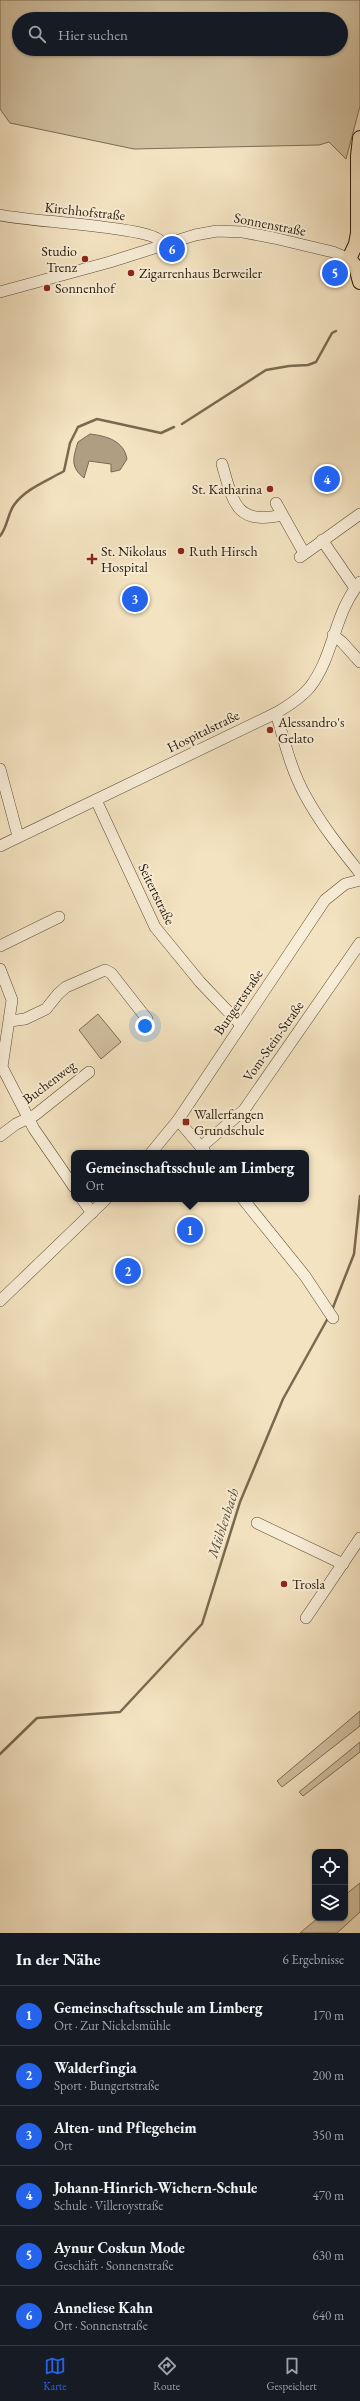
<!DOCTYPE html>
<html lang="de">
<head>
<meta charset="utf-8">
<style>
  :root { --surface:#171b24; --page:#20242c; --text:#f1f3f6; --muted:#9ea1a6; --line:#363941; --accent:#2563eb }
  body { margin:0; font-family:"EB Garamond",serif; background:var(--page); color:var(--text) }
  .controls { position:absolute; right:12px; bottom:12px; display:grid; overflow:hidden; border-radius:8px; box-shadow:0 1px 3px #0004 }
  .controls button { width:36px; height:36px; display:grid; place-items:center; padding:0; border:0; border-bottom:1px solid var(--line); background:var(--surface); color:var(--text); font:20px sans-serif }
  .you { position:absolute; left:145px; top:1026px; width:14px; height:14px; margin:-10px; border:3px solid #fff; border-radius:50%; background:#1a73e8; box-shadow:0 0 0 6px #1a73e833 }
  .badge { display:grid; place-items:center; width:26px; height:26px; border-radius:50%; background:var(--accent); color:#fff; font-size:13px; font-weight:700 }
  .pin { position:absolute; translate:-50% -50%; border:2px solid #fff; box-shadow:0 1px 4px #0006 }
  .popup { position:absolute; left:71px; top:1150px; width:238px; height:52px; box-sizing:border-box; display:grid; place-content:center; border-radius:8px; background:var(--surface); filter:drop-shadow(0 1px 3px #0005); font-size:13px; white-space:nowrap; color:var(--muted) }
  .popup b { font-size:15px; color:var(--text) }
  .popup::after { content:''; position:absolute; left:50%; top:100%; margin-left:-8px; border:8px solid transparent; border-top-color:var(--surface) }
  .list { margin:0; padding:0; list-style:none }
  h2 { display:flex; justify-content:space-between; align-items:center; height:52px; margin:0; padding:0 16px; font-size:17px }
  h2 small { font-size:13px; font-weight:400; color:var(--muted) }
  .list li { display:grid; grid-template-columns:26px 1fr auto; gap:12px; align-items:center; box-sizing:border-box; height:60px; padding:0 16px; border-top:1px solid var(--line) }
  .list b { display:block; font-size:15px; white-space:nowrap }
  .list p { margin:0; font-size:13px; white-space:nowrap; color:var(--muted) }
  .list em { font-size:13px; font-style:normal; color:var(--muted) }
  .icon { flex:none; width:22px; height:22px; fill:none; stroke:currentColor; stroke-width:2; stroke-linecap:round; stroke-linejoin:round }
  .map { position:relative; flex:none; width:360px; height:1933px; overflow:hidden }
  .search { position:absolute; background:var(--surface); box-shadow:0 1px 3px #0004; left:12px; right:12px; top:12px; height:44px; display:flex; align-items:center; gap:10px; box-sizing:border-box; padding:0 14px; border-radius:22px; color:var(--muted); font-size:15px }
  .sheet { height:412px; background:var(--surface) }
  nav { display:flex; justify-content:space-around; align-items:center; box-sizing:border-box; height:56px; border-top:1px solid var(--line); background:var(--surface); font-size:11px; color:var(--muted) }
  nav a { display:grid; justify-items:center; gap:2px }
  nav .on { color:var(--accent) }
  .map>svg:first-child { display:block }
  .green { fill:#d1c1a1; stroke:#7c6d53; fill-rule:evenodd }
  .water { fill:#af9e81; stroke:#79694f }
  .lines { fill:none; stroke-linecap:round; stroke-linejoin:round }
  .stream { stroke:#79694f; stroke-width:2.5 }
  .minor-casing { stroke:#5b4c34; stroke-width:12 }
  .major-casing { stroke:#281905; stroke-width:16 }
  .minor { stroke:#f8edd7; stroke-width:11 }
  .major { stroke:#f4e3c1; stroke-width:14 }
  .poi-dot { fill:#8f2418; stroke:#f8edd7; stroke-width:1.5 }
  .labels { text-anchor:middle; stroke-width:4; stroke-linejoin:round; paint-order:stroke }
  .street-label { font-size:14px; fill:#281905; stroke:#f8edd7 }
  .poi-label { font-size:14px; fill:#281905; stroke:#f8edd7; text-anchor:start }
  .water-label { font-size:15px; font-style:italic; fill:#5e4e37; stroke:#f8edd7 }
</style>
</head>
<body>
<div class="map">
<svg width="360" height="1933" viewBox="0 0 360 1933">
  <rect width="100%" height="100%" fill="#f4e3c1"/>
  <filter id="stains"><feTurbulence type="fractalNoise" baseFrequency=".005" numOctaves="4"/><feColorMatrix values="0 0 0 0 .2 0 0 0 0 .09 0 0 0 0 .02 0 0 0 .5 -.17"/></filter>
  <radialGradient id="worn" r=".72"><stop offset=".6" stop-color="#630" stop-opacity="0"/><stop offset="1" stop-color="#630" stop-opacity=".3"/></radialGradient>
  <g class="green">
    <path d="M0,0H360V106L346,159L329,142L319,145L134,149L10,123L0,109ZM19,19H341V49H19Z"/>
    <path d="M98,1014L121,1042L101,1059L79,1030Z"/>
    <path d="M360,1711V1726L282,1787L277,1781Z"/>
    <path d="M360,1742V1752L303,1796L299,1792Z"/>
    <path d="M360,1883V1912L337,1933H300L318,1918H345V1895Z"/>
  </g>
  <path class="water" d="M90,434C107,436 124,441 127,459L120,470L111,472V464L89,461L84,478C70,467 73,458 78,442Z"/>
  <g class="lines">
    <g class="stream">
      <path d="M182,424L266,370L289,366L308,365L316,362L332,333L336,331"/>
      <path d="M0,536C8,526 7,515 14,505C25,489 47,481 64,471L70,443L78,427L97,419L161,433L174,427"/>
      <path d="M332,1310L354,1254L360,1196"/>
      <path d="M0,1754L37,1718L120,1712L202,1624L240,1502L283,1399L328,1318"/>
    </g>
    <defs>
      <g id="minor">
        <path d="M0,215C26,221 146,227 159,240C160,241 161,243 161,245"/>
        <path d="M0,292L110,262L195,235L217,231L243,232L274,238L333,252L349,259"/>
        <path d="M222,464C233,502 236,526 282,515"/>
        <path d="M276,503L304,553"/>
        <path d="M322,540L355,588"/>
        <path d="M300,557L360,514"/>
        <path d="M333,635L342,642L360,662"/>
        <path d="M276,713C284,740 291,770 305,795C320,823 340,848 360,873"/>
        <path d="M0,769L18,836"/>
        <path d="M96,800L155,927L200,982L241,1025"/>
        <path d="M0,846L276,713C288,706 301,698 310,687C334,656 334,613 360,582"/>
        <path d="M0,946L59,917"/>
        <path d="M0,969L12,1000L2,1067L34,1129L74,1187"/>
        <path d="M10,1021L25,1019L46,1009L58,994L66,987L105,970L111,973L147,1019"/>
        <path d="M178,1120L205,1152"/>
        <path d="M0,1136L16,1124L35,1115L89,1072"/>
        <path d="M201,1147L244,1110L360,943"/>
        <path d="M151,1153L178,1120L325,900L345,884L360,880"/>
        <path d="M82,1199L92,1213"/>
        <path d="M243,1199L305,1276L333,1318"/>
        <path d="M0,1301L106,1199"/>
        <path d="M257,1523L343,1564"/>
        <path d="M306,1618L360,1538"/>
      </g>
      <path id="major" d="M360,138L358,156V233L356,244L349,259L356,267L360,282"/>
    </defs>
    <use href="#minor" class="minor-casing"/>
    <use href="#major" class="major-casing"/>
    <use href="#minor" class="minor"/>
    <use href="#major" class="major"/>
  </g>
  <g class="poi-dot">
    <circle cx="85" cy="259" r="4"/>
    <circle cx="131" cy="273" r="4"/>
    <circle cx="47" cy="288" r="4"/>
    <circle cx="270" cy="489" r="4"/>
    <circle cx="181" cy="551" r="4"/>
    <path d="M90 553h4v4h4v4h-4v4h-4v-4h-4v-4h4z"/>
    <circle cx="270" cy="730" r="4"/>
    <rect x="182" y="1118" width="8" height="8" rx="2"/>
    <circle cx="284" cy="1584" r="4"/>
  </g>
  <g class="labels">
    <g class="street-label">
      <text transform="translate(85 211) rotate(6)" y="5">Kirchhofstraße</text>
      <text transform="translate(270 224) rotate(11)" y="5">Sonnenstraße</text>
      <text transform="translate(203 731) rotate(-26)" y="5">Hospitalstraße</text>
      <text transform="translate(157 894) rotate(64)" y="5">Seitertstraße</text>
      <text transform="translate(238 1002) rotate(-56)" y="5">Bungertstraße</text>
      <text transform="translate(273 1041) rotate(-55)" y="5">Vom-Stein-Straße</text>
      <text transform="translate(49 1082) rotate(-37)" y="5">Buchenweg</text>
    </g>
    <g class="poi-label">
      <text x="77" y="256" text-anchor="end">Studio<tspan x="77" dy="16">Trenz</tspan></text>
      <text x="139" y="278">Zigarrenhaus Berweiler</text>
      <text x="55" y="293">Sonnenhof</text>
      <text x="262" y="494" text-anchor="end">St. Katharina</text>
      <text x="101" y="556">St. Nikolaus<tspan x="101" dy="16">Hospital</tspan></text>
      <text x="189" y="556">Ruth Hirsch</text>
      <text x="278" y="727">Alessandro's<tspan x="278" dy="16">Gelato</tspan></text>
      <text x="194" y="1119">Wallerfangen<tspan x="194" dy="16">Grundschule</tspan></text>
      <text x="292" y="1589">Trosla</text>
    </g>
    <g class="water-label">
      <text transform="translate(223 1523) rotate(-72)" y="5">Mühlenbach</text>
    </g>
  </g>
  <rect width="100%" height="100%" filter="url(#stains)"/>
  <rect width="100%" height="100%" fill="url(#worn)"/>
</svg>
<div class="controls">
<button><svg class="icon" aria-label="locate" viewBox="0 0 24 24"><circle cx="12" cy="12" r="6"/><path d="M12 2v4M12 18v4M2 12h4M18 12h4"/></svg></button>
<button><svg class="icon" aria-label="layers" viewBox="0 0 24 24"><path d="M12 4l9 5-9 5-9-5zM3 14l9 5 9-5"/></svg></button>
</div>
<div class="you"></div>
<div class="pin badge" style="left:190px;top:1230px">1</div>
<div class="popup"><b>Gemeinschaftsschule am Limberg</b>Ort</div>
<div class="pin badge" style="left:128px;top:1271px">2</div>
<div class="pin badge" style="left:135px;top:599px">3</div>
<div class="pin badge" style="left:327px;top:479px">4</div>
<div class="pin badge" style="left:335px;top:273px">5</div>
<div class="pin badge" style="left:172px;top:249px">6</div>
<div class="search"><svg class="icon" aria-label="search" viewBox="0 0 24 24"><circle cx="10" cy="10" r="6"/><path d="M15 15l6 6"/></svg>Hier suchen</div>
</div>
<section class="sheet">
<h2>In der Nähe<small>6 Ergebnisse</small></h2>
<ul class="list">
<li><span class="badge">1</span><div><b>Gemeinschaftsschule am Limberg</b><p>Ort · Zur Nickelsmühle</p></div><em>170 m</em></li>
<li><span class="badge">2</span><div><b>Walderfingia</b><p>Sport · Bungertstraße</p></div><em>200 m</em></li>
<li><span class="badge">3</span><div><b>Alten- und Pflegeheim</b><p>Ort</p></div><em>350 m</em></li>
<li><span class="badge">4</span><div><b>Johann-Hinrich-Wichern-Schule</b><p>Schule · Villeroystraße</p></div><em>470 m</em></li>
<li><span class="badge">5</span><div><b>Aynur Coskun Mode</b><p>Geschäft · Sonnenstraße</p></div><em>630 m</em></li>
<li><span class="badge">6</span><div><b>Anneliese Kahn</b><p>Ort · Sonnenstraße</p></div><em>640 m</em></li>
</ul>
</section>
<nav>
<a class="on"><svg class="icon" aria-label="map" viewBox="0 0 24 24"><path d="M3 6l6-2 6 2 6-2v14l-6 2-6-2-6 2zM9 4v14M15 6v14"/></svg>Karte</a>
<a><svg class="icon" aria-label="directions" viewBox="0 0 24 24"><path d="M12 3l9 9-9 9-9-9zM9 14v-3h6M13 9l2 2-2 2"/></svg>Route</a>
<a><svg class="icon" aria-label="saved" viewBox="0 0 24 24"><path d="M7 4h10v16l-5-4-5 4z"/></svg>Gespeichert</a>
</nav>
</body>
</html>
